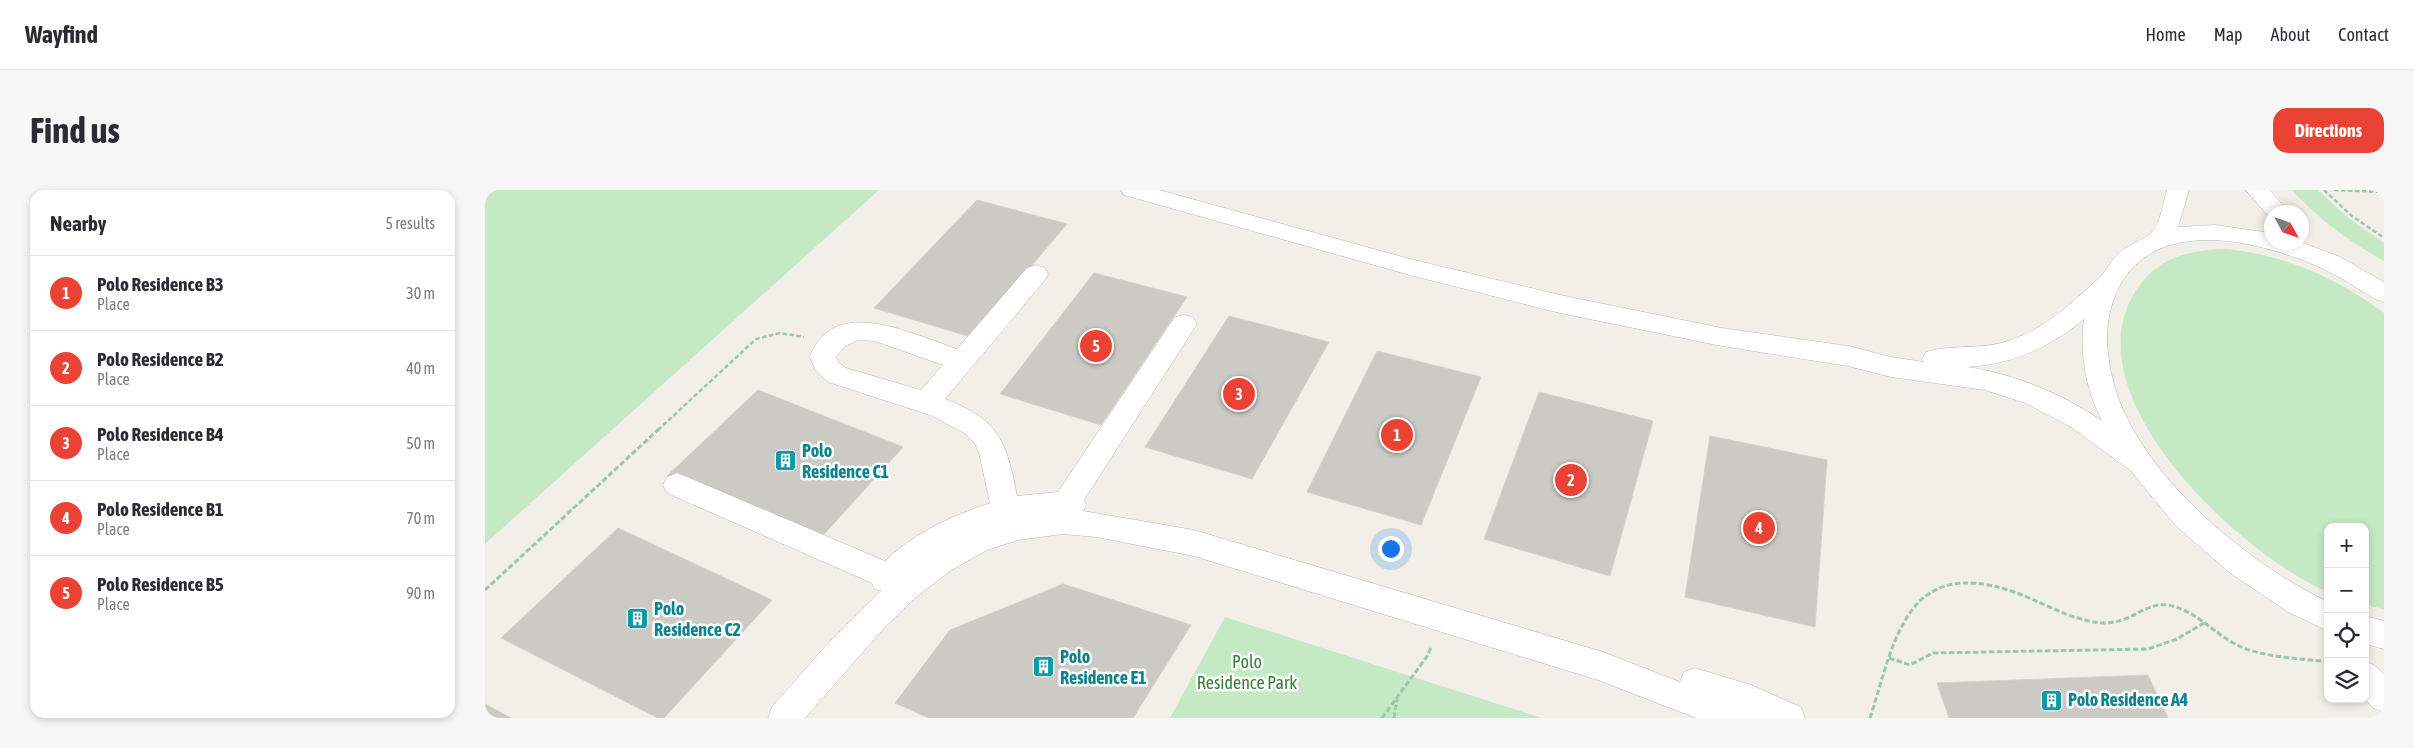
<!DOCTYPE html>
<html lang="en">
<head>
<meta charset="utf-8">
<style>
  :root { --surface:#fff; --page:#f7f7f7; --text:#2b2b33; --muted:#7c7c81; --line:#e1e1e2; --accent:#ea4335 }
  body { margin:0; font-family:"Asap Condensed",sans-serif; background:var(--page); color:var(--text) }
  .controls { position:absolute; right:15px; bottom:15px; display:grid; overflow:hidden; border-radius:10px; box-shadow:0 2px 8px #0003 }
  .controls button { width:45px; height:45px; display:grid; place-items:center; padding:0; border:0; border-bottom:1px solid var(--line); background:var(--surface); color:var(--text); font:25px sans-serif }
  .compass { position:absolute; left:1779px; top:15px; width:45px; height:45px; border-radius:50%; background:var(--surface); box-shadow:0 2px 8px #0003; rotate:130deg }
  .you { position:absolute; left:905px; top:358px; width:18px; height:18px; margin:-12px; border:4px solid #fff; border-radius:50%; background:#1a73e8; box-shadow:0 0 0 8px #1a73e833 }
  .badge { display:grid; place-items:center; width:32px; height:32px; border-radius:50%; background:var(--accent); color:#fff; font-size:16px; font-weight:700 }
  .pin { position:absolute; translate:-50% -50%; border:2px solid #fff; box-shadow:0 1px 5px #0006 }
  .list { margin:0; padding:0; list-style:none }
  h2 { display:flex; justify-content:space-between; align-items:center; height:65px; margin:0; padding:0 20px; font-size:21px }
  h2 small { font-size:16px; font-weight:400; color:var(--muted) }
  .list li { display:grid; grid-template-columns:32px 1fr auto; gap:15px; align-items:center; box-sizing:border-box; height:75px; padding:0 20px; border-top:1px solid var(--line) }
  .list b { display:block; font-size:19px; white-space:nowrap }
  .list p { margin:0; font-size:16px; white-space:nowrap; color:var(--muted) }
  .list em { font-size:16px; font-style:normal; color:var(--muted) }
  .icon { flex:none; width:28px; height:28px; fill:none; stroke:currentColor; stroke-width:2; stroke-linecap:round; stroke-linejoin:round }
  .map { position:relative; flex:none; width:1899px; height:528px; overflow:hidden; border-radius:15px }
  header { display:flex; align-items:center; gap:30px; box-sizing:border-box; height:70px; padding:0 25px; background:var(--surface); border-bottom:1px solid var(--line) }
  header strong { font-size:24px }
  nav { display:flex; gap:28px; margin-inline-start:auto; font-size:18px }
  .intro { display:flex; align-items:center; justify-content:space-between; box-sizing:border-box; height:120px; padding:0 30px }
  h1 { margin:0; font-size:35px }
  .button { padding:12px 22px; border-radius:15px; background:var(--accent); color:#fff; font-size:18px; font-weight:700 }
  main { display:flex; gap:30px; padding:0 30px }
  aside { flex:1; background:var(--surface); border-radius:15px; box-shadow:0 2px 8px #0003 }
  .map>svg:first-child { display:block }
  .green { fill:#c5e8c5 }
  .building { fill:#cccac5; stroke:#d6d1c6 }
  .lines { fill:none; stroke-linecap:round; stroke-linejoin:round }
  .minor-casing { stroke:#b5b8bc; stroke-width:1 }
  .path-far1 { stroke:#9cc7a9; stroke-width:2.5; stroke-dasharray:4.5 2.5; stroke-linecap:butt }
  .path { stroke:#9cc7a9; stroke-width:3; stroke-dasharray:5.5 2.5; stroke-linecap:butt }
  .minor { fill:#fff; fill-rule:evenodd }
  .labels { text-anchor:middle; stroke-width:5; stroke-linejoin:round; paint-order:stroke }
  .culture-label { font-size:18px; font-weight:bold; fill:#0d838f; stroke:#fff; text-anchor:start }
  .park-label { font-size:18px; fill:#348238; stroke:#fff }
</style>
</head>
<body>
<header>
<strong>Wayfind</strong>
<nav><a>Home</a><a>Map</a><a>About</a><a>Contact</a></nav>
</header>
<div class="intro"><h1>Find us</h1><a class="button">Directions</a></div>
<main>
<aside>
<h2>Nearby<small>5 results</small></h2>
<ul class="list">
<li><span class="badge">1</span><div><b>Polo Residence B3</b><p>Place</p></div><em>30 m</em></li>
<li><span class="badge">2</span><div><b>Polo Residence B2</b><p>Place</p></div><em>40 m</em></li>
<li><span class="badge">3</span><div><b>Polo Residence B4</b><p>Place</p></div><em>50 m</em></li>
<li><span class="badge">4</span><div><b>Polo Residence B1</b><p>Place</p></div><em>70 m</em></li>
<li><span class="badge">5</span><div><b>Polo Residence B5</b><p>Place</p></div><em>90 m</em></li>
</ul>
</aside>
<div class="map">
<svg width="1899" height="528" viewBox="0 0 1899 528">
  <rect width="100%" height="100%" fill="#f1efe8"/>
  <g class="green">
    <path d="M0,0H394L0,354Z"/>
    <path d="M1807,0H1833L1862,27L1899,53V71C1864,51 1834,30 1807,0Z"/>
    <path d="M1741,59C1800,65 1852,88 1899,123V419L1880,415V337H1843V402C1756,365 1585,207 1650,102C1671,68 1703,60 1741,59Z"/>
    <path d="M740,427L1057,528H685Z"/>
  </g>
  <g class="building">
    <path d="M492,10L582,34L486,147L389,118Z"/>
    <path d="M609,83L702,107L616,235L515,204Z"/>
    <path d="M744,126L844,152L767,289L660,257Z"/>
    <path d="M892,161L996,187L936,335L822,302Z"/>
    <path d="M273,200L418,257L333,351L182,286Z"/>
    <path d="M1054,202L1168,231L1125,386L999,349Z"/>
    <path d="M1225,246L1342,270L1330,437L1200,407Z"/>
    <path d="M133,338L287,410L179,528H173L16,448Z"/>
    <path d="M578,394L706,435L648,528H444L410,513L465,440Z"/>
    <path d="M1663,485L1683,528H1464L1452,493Z"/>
    <path d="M0,514L26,528H0Z"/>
  </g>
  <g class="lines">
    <defs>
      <g id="minor">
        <path d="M636,0H674L925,69L1075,105L1237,138L1363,156L1406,167L1439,172L1437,169L1441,162C1467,154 1497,160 1523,151C1558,140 1587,113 1613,89C1621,82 1626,70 1634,63C1643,55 1660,49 1666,43C1676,33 1678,12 1682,0H1704L1693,37L1730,35L1786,43V52H1816L1855,67L1899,92V112L1890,109C1873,99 1856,87 1838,79C1778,51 1672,24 1634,97C1616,132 1621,172 1633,207C1664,292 1763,373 1843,412V441L1803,422L1745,383L1691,336L1646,281L1586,237L1540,213L1500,200L1406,187L1363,176L1237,156L1075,123L925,85L639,5ZM1599,129C1594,164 1601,199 1617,231C1578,204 1530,184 1482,177C1527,174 1565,158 1599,129Z"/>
        <path d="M1761,0H1785L1803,22H1786V28L1784,27Z"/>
        <path d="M551,75L560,78L563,84L560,90L460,209C514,229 522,252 532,306L573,302L690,127L699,125L708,127L712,134L599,310L601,315L598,321L709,340L1118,462L1195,492L1199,482L1210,478L1266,495L1316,517L1320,528H1211L1113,490L709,366L611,347L578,344L533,350L502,360L465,381L430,408L398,439L320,528H283L287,517L345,451L396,401L390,399L387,393L182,303L178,295L182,287L192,283L202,287L400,371C430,342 467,326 505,313L494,263L490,254L481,244L445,225L343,192L330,180L325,167C348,103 429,145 472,159L542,78ZM373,150L390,151L458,175L436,200L361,178L353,172L351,167L360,156Z"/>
        <path d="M1880,426L1899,431V459L1880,454Z"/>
        <path d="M1880,471L1891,476L1899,484V522L1888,518L1880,509Z"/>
      </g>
    </defs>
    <use href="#minor" class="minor-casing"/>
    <g class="path-far1">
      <path d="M1839,0L1867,26L1899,48"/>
      <path d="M1849,0L1899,2"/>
      <path d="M173,240L271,149L295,143L319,147"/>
    </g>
    <g class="path">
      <path d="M0,400L174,239"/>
      <path d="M1404,468L1425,475L1448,463L1663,459L1692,449L1719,433"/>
      <path d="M897,528L943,465L946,457"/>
      <path d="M909,528L912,509"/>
      <path d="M1385,528C1410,451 1420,366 1526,401C1551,409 1574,424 1600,430C1613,434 1627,434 1640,429C1655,423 1666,413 1683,415C1711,420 1729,444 1754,456C1781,468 1814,468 1843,472"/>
    </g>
    <use href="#minor" class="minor"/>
  </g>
  <defs>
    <symbol id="building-square" viewBox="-11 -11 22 22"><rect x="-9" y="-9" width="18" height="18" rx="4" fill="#0f9aa8" stroke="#fff"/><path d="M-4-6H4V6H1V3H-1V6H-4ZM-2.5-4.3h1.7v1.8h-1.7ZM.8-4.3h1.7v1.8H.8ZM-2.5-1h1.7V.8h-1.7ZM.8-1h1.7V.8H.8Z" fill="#fff"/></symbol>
  </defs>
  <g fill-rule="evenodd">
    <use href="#building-square" x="288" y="258" width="25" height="25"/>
    <use href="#building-square" x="140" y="416" width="25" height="25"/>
    <use href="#building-square" x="546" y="464" width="25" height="25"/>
    <use href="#building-square" x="1554" y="498" width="25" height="25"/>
  </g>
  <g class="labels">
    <g class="culture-label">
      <text x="317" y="267">Polo<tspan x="317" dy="21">Residence C1</tspan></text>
      <text x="169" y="425">Polo<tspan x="169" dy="21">Residence C2</tspan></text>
      <text x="575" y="473">Polo<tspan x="575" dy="21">Residence E1</tspan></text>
      <text x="1583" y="516">Polo Residence A4</text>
    </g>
    <g class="park-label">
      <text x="762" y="478">Polo<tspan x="762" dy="21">Residence Park</tspan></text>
    </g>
  </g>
</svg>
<div class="controls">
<button>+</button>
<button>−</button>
<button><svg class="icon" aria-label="locate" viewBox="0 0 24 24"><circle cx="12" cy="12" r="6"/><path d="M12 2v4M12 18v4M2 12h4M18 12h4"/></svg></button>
<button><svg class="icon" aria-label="layers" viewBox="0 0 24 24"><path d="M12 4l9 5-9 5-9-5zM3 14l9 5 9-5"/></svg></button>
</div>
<svg class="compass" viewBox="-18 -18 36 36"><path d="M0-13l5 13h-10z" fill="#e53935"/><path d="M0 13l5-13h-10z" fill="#7c7c81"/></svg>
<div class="you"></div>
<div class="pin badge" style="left:912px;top:245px">1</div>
<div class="pin badge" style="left:1086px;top:290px">2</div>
<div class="pin badge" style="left:754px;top:204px">3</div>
<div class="pin badge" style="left:1274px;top:338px">4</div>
<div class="pin badge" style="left:611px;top:156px">5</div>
</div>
</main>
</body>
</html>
